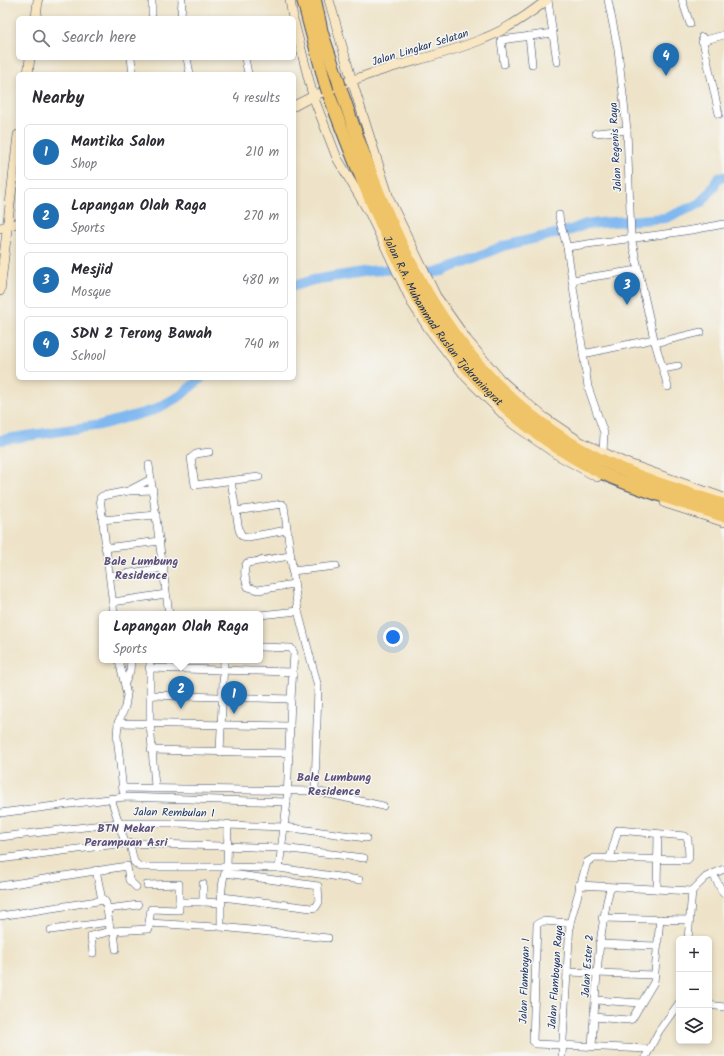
<!DOCTYPE html>
<html lang="en">
<head>
<meta charset="utf-8">
<style>
  :root { --surface:#fff; --page:#f2f2f3; --text:#2b2b33; --muted:#7c7c81; --line:#e1e1e2; --accent:#1f6fb2 }
  body { margin:0; font-family:Kalam,sans-serif; background:var(--page); color:var(--text) }
  .controls { position:absolute; right:12px; bottom:12px; display:grid; overflow:hidden; border-radius:6px; box-shadow:0 2px 6px #0003 }
  .controls button { width:36px; height:36px; display:grid; place-items:center; padding:0; border:0; border-bottom:1px solid var(--line); background:var(--surface); color:var(--text); font:20px sans-serif }
  .you { position:absolute; left:393px; top:637px; width:14px; height:14px; margin:-10px; border:3px solid #fff; border-radius:50%; background:#1a73e8; box-shadow:0 0 0 6px #1a73e833 }
  .badge { display:grid; place-items:center; width:26px; height:26px; border-radius:50%; background:var(--accent); color:#fff; font-size:13px; font-weight:700 }
  .pin { position:absolute; translate:-50% -33px; filter:drop-shadow(0 1px 2px #0008) }
  .pin::after { content:''; position:absolute; top:21px; width:14px; height:12px; background:inherit; clip-path:polygon(0 0,100% 0,50% 100%) }
  .popup { position:absolute; left:99px; top:611px; width:164px; height:52px; box-sizing:border-box; display:grid; place-content:center; border-radius:6px; background:var(--surface); filter:drop-shadow(0 1px 3px #0005); font-size:13px; white-space:nowrap; color:var(--muted) }
  .popup b { font-size:15px; color:var(--text) }
  .popup::after { content:''; position:absolute; left:50%; top:100%; margin-left:-8px; border:8px solid transparent; border-top-color:var(--surface) }
  .list { margin:0; padding:0; list-style:none }
  h2 { display:flex; justify-content:space-between; align-items:center; height:52px; margin:0; padding:0 16px; font-size:17px }
  h2 small { font-size:13px; font-weight:400; color:var(--muted) }
  .list li { display:grid; grid-template-columns:26px 1fr auto; gap:12px; align-items:center; box-sizing:border-box; height:56px; margin:0 8px 8px; padding:0 8px; border:1px solid var(--line); border-radius:6px }
  .list b { display:block; font-size:15px; white-space:nowrap }
  .list p { margin:0; font-size:13px; white-space:nowrap; color:var(--muted) }
  .list em { font-size:13px; font-style:normal; color:var(--muted) }
  .icon { flex:none; width:22px; height:22px; fill:none; stroke:currentColor; stroke-width:2; stroke-linecap:round; stroke-linejoin:round }
  .map { position:relative; flex:none; width:724px; height:1056px; overflow:hidden }
  .search { position:absolute; background:var(--surface); box-shadow:0 2px 6px #0003; left:16px; top:16px; width:280px; height:44px; display:flex; align-items:center; gap:10px; box-sizing:border-box; padding:0 14px; border-radius:6px; color:var(--muted); font-size:15px }
  .panel { position:absolute; background:var(--surface); box-shadow:0 2px 6px #0003; left:16px; top:72px; width:280px; height:308px; border-radius:6px }
  .map>svg:first-child { display:block }
  .lines { fill:none; stroke-linecap:round; stroke-linejoin:round }
  .river { stroke:#80b8f0; stroke-width:10 }
  .street-casing { stroke:#3b4a6e; stroke-width:8 }
  .secondary-casing { stroke:#3b4a6e; stroke-width:10 }
  .highway-casing { stroke:#3b4a6e; stroke-width:14 }
  .street { stroke:#fff; stroke-width:7 }
  .secondary { stroke:#f9e7c3; stroke-width:9 }
  .highway { stroke:#efc469; stroke-width:12 }
  .highway-bridge-casing { stroke:#3b4a6e; stroke-width:14; stroke-linecap:butt }
  .highway-bridge { stroke:#efc469; stroke-width:12 }
  .labels { text-anchor:middle; stroke-width:3; stroke-linejoin:round; paint-order:stroke }
  .street-label { font-size:11px; fill:#1b2f5e; stroke:#f6f6f2 }
  .neighbourhood-label { font-size:12px; font-weight:bold; fill:#5c4f7b; stroke:#f6f6f2 }
</style>
</head>
<body>
<div class="map">
<svg width="724" height="1056" viewBox="0 0 724 1056">
  <rect width="100%" height="100%" fill="#f6f6f2"/>
  <filter id="ink" filterUnits="userSpaceOnUse"><feTurbulence type="fractalNoise" baseFrequency=".025" numOctaves="2"/><feDisplacementMap in="SourceGraphic" scale="8" xChannelSelector="R" yChannelSelector="G"/><feConvolveMatrix kernelMatrix="1 2 1 2 8 2 1 2 1" color-interpolation-filters="sRGB"/></filter>
  <filter id="wash" filterUnits="userSpaceOnUse"><feTurbulence type="fractalNoise" baseFrequency=".012" numOctaves="4" result="noise"/><feDisplacementMap in="SourceGraphic" scale="16" xChannelSelector="R" yChannelSelector="G"/><feGaussianBlur stdDeviation="0.9" result="paint"/><feColorMatrix in="noise" values="0 0 0 0 0 0 0 0 0 0 0 0 0 0 0 0 0 1.4 0 .05"/><feComposite in="paint" operator="in"/></filter>
  <g filter="url(#wash)">
    <rect width="100%" height="100%" fill="#eee3c8"/>
    <g class="lines">
      <g class="river">
        <path d="M294,286L313,280L369,271L399,269L421,274L443,271L503,246L571,230L586,224L666,218L701,203L713,188L718,178L724,177"/>
        <path d="M0,440L100,425L154,410L180,396L201,378"/>
      </g>
    </g>
  </g>
  <g filter="url(#ink)">
    <g class="lines">
      <defs>
        <g id="street">
          <path d="M548,0L557,62"/>
          <path d="M608,0L618,50L627,130L631,237L654,339L668,387"/>
          <path d="M682,0L690,24"/>
          <path d="M152,14V0"/>
          <path d="M181,18L182,0"/>
          <path d="M529,36L532,64"/>
          <path d="M702,37L719,114"/>
          <path d="M702,41L724,35"/>
          <path d="M131,58L133,74"/>
          <path d="M187,58L190,74"/>
          <path d="M245,58L248,74"/>
          <path d="M504,64L501,40L553,33"/>
          <path d="M596,133L627,130"/>
          <path d="M559,215L560,222L567,247L583,352L588,353L654,339"/>
          <path d="M567,247C619,239 672,235 724,224"/>
          <path d="M572,280L638,270"/>
          <path d="M655,343L701,332"/>
          <path d="M583,353L588,387L604,433L603,453"/>
          <path d="M663,369L678,366"/>
          <path d="M209,452L196,454L191,458L195,485L259,477"/>
          <path d="M149,465L169,614"/>
          <path d="M231,481L239,530L242,536L248,537L287,530"/>
          <path d="M129,491L153,490"/>
          <path d="M236,511L282,504L284,506L298,611L318,687L315,791"/>
          <path d="M102,520L156,515"/>
          <path d="M105,548L160,541"/>
          <path d="M290,556L247,563C243,568 245,581 248,587L258,590L294,584"/>
          <path d="M292,571L336,566"/>
          <path d="M110,576L164,568"/>
          <path d="M113,602L166,594"/>
          <path d="M114,614L100,498L102,496L128,491L151,479"/>
          <path d="M260,615L298,611"/>
          <path d="M260,647L291,648L294,653L291,699L287,802L279,868"/>
          <path d="M119,660L127,695L125,707L118,723L117,736L123,791"/>
          <path d="M150,660V723L155,787"/>
          <path d="M149,668L292,672"/>
          <path d="M125,683L130,671L131,660"/>
          <path d="M150,695L291,699"/>
          <path d="M118,723L290,726"/>
          <path d="M151,750L289,753"/>
          <path d="M220,752L224,660"/>
          <path d="M123,788L315,791L383,806"/>
          <path d="M111,798L125,843"/>
          <path d="M0,813L124,797L287,802"/>
          <path d="M0,837L119,823H174L285,827L366,838"/>
          <path d="M130,844L134,862L140,867H227L228,824"/>
          <path d="M0,859L125,843L282,848L364,858"/>
          <path d="M227,867L279,868L359,880"/>
          <path d="M96,870L102,900"/>
          <path d="M713,874L723,893"/>
          <path d="M147,885L179,884V910L151,909L149,923"/>
          <path d="M579,885L692,891L706,877L724,869"/>
          <path d="M0,886L127,866L129,880L136,887"/>
          <path d="M657,889L658,834"/>
          <path d="M222,897L311,908L316,907L319,902L318,886L225,873C220,886 221,912 221,927L328,938"/>
          <path d="M179,902H203V884"/>
          <path d="M203,902L222,903"/>
          <path d="M107,909L138,905"/>
          <path d="M0,916L104,900L106,903L110,929L112,931L149,929V923L215,927"/>
          <path d="M602,918L689,920"/>
          <path d="M570,923L543,921L537,924L533,1041L536,1044L648,1049"/>
          <path d="M51,930L109,922"/>
          <path d="M114,932L116,949"/>
          <path d="M688,939L692,891"/>
          <path d="M599,944L657,946"/>
          <path d="M93,953L91,936L112,931"/>
          <path d="M567,972L654,975"/>
          <path d="M595,1000L641,1003"/>
          <path d="M709,1005L724,1007"/>
          <path d="M594,1017L628,1020L632,1019L654,982L660,919"/>
          <path d="M592,1046C596,993 597,940 610,888"/>
          <path d="M562,1056L570,923L587,862L594,858L687,860L689,858L688,839L685,836L618,830L610,858"/>
          <path d="M646,1056L659,1031L679,1003"/>
        </g>
        <g id="secondary">
          <path d="M290,0L293,18"/>
          <path d="M329,0L352,81L390,201L436,296L467,340L500,379L521,398L545,418L579,441L626,463L724,498"/>
          <path d="M36,18L38,0"/>
          <path d="M294,22L313,96L337,158L370,214L412,303L429,329L466,377L513,424L556,454L597,477"/>
          <path d="M28,74L30,58"/>
          <path d="M294,106C325,89 359,77 393,67C424,58 455,51 485,38C508,29 528,15 547,0"/>
          <path d="M0,228L18,223"/>
          <path d="M0,291L18,135"/>
          <path d="M665,503L724,522"/>
        </g>
        <g id="highway">
          <path d="M303,0L325,83"/>
          <path d="M315,0L322,33L338,80"/>
          <path d="M340,87C387,225 438,360 567,441C615,471 671,488 724,505"/>
          <path id="s1" d="M328,92C349,149 371,205 398,259C405,273 411,287 418,300C464,377 532,442 613,478C649,493 687,504 724,516"/>
        </g>
      </defs>
      <use href="#street" class="street-casing"/>
      <use href="#secondary" class="secondary-casing"/>
      <use href="#highway" class="highway-casing"/>
      <use href="#street" class="street"/>
      <use href="#secondary" class="secondary"/>
      <use href="#highway" class="highway"/>
      <defs>
        <g id="highway-bridge">
          <path d="M338,80L340,87"/>
          <path d="M325,83L328,92"/>
        </g>
      </defs>
      <use href="#highway-bridge" class="highway-bridge-casing"/>
      <use href="#highway-bridge" class="highway-bridge"/>
    </g>
  </g>
  <g class="labels">
    <g class="street-label">
      <text transform="translate(420 47) rotate(-17)" y="4">Jalan Lingkar Selatan</text>
      <text transform="translate(615 147) rotate(-93)" y="4">Jalan Regenis Raya</text>
      <text dy="4" stroke="none"><textPath href="#s1" startOffset="258">Jalan R.A. Muhammad Ruslan Tjakraningrat</textPath></text>
      <text transform="translate(174 812) rotate(1)" y="4">Jalan Rembulan 1</text>
      <text transform="translate(587 966) rotate(-86)" y="4">Jalan Ester 2</text>
      <text transform="translate(555 977) rotate(-86)" y="4">Jalan Flamboyan Raya</text>
      <text transform="translate(524 981) rotate(-88)" y="4">Jalan Flamboyan 1</text>
    </g>
    <g class="neighbourhood-label">
      <text x="141" y="565">Bale Lumbung<tspan x="141" dy="14">Residence</tspan></text>
      <text x="334" y="781">Bale Lumbung<tspan x="334" dy="14">Residence</tspan></text>
      <text x="126" y="832">BTN Mekar<tspan x="126" dy="14">Perampuan Asri</tspan></text>
    </g>
  </g>
</svg>
<div class="controls">
<button>+</button>
<button>−</button>
<button><svg class="icon" aria-label="layers" viewBox="0 0 24 24"><path d="M12 4l9 5-9 5-9-5zM3 14l9 5 9-5"/></svg></button>
</div>
<div class="you"></div>
<div class="pin badge" style="left:234px;top:714px">1</div>
<div class="pin badge" style="left:181px;top:709px">2</div>
<div class="popup"><b>Lapangan Olah Raga</b>Sports</div>
<div class="pin badge" style="left:627px;top:305px">3</div>
<div class="pin badge" style="left:666px;top:76px">4</div>
<div class="search"><svg class="icon" aria-label="search" viewBox="0 0 24 24"><circle cx="10" cy="10" r="6"/><path d="M15 15l6 6"/></svg>Search here</div>
<section class="panel">
<h2>Nearby<small>4 results</small></h2>
<ul class="list">
<li><span class="badge">1</span><div><b>Mantika Salon</b><p>Shop</p></div><em>210 m</em></li>
<li><span class="badge">2</span><div><b>Lapangan Olah Raga</b><p>Sports</p></div><em>270 m</em></li>
<li><span class="badge">3</span><div><b>Mesjid</b><p>Mosque</p></div><em>480 m</em></li>
<li><span class="badge">4</span><div><b>SDN 2 Terong Bawah</b><p>School</p></div><em>740 m</em></li>
</ul>
</section>
</div>
</body>
</html>
